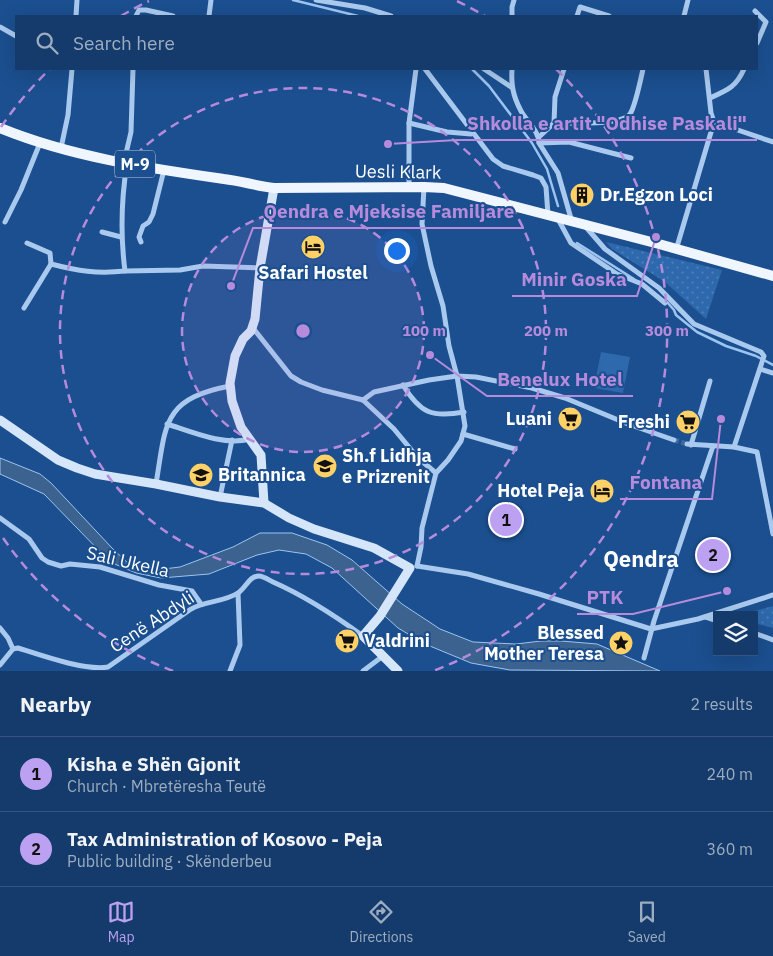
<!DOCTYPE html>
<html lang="en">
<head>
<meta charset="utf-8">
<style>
  :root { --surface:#143b6b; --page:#1d4271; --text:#f1f3f6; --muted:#9dadc1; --line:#33557e; --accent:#bca0f2 }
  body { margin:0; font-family:"IBM Plex Sans",sans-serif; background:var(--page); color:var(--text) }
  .controls { position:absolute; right:15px; bottom:15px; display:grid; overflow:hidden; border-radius:0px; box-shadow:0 5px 20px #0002 }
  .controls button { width:45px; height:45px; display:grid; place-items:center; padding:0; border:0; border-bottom:1px solid var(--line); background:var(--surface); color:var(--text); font:25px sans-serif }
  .you { position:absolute; left:396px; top:250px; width:18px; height:18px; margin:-12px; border:4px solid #fff; border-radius:50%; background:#1a73e8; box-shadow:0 0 0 8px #1a73e833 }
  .badge { display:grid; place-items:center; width:32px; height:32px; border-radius:50%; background:var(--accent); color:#111; font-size:16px; font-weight:700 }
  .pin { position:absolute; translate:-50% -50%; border:2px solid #fff; box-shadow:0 1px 5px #0006 }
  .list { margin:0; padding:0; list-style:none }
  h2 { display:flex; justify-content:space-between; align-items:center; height:65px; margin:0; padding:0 20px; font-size:21px }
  h2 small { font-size:16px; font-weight:400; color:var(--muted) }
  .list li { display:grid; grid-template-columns:32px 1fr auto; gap:15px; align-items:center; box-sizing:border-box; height:75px; padding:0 20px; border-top:1px solid var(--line) }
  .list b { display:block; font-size:19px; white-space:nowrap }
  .list p { margin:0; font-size:16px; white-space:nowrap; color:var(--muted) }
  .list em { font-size:16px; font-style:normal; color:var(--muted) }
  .icon { flex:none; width:28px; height:28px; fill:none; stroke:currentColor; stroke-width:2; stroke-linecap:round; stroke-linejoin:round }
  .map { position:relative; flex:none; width:773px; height:671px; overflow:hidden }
  .search { position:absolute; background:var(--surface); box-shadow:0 5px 20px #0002; left:15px; right:15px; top:15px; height:55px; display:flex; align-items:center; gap:12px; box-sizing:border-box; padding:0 18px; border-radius:0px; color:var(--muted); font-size:19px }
  .sheet { height:215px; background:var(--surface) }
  nav { display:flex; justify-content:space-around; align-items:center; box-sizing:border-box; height:70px; border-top:1px solid var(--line); background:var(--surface); font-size:14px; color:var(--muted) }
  nav a { display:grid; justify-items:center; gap:2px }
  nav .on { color:var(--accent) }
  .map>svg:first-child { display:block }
  .grass { fill:#2e69ad }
  .park { fill:url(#park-dots) }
  .water { fill:#3c6290; stroke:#9cc4f0 }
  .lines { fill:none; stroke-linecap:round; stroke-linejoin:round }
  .stream { stroke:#9cc4f0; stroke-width:2.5 }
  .street-tunnel { stroke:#3d69a0; stroke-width:5; stroke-dasharray:5 2.5; stroke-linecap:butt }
  .street { stroke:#a9c9ee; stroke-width:5 }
  .secondary { stroke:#d6e6fa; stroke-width:9 }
  .primary { stroke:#f0f6ff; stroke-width:10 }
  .ring { fill:none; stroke:#b68bdc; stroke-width:2.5; stroke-dasharray:9 6 }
  .labels { text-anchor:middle; stroke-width:4; stroke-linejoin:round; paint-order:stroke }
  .shield { fill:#1b4f8f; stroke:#bbcadd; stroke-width:1 }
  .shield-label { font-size:16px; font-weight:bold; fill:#fff }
  .street-label { font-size:18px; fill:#fff; stroke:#1b4f8f }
  .poi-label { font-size:18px; font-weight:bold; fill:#fff; stroke:#1b4f8f; text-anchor:start }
  .district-label { font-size:22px; font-weight:bold; fill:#fff; stroke:#1b4f8f }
  .centre { fill:#b68bdc; stroke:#1b4f8f; stroke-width:2.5 }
  .ring-label { font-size:15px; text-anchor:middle; font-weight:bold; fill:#b68bdc; stroke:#1b4f8f; stroke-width:4; stroke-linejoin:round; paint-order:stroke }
  .leader { fill:none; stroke:#b68bdc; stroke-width:2 }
  .callout-dot { fill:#b68bdc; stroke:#1b4f8f; stroke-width:2 }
  .callout-label { font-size:19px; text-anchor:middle; font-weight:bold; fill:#b68bdc; stroke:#1b4f8f; stroke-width:4; stroke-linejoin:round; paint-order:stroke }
</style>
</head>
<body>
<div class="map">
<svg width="773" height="671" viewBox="0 0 773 671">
  <defs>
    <pattern id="park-dots" width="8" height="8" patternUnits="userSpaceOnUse" patternTransform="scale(1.25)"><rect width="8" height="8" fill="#2e69ad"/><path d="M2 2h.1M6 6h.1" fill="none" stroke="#4d80b9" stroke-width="1.8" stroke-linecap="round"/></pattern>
  </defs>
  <rect width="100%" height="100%" fill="#1b4f8f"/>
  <path class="grass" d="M601,352L630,357L623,393L594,388Z"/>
  <g class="park">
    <path d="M606,242L722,270L706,319L665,282L612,249Z"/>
    <path d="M773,606V628L754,623V615H740Z"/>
  </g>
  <path class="water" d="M0,458L40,474L51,483L112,548L131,566L147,571L180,567L233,547L260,533H292L327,545L352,560L402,604L440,629L473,642L516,644L541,641H561L597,644L660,671L510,670L471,663L425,644L398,628L332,568L306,554L279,550L257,555L209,574L161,578L136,573L110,562L44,494L0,474Z"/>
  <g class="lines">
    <g class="stream">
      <path d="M293,0L358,16"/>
      <path d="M472,69L489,86L532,143L547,169L558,206"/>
      <path d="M577,243L634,279"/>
      <path d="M667,302L674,310L676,315L697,332L726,346L756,356L773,365"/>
    </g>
    <path class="street-tunnel" d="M674,440L687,444"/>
    <g class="street">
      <path d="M316,0L365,8L391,16"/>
      <path d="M755,11L766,22L757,43"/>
      <path d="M76,16L77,0"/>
      <path d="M136,16L139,10H146L173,16"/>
      <path d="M209,16L211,0"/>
      <path d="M512,16V7L514,0"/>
      <path d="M577,16L580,7L609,16"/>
      <path d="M684,16L688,0"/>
      <path d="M0,27L16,36"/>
      <path d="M425,69L493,159L503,166L533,175L541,178L546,187L548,215"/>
      <path d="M484,69L511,87"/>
      <path d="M512,69C511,85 513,96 521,111C527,122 539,131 539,143L558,173L572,222"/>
      <path d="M710,98C728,90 736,87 744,69"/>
      <path d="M714,122L773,142"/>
      <path d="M409,123L447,132L471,134"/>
      <path d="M554,123L555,97L564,69"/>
      <path d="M539,137L554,123C570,123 621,126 630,114C635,107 641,78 643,69"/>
      <path d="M539,143L569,142L631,158"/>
      <path d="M61,148L68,115L72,69"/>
      <path d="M124,162L131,132L133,69"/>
      <path d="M409,187V123L416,69"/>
      <path d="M558,219L571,243L617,274L642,284L665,303"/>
      <path d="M5,222L21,190L40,143"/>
      <path d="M585,226L605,249L659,288L694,324L761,352L764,356L734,447"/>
      <path d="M102,232L121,237"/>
      <path d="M141,242L139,237L143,226L149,222L153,214L164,170"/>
      <path d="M676,250L714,122L711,113L706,69"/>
      <path d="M51,264C78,271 97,274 125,271C120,233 121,201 127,163"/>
      <path d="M125,271L180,270L203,266L260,268"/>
      <path d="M24,308L51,264L50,253L27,243"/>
      <path d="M253,328L291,376L301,382L322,390L363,400L394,429L418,458L436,473"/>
      <path d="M760,369L773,373"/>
      <path d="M403,385C420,413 432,418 464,412"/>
      <path d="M363,400L374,392L429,380L457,376L476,377L532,388L565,398L628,424L674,440"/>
      <path d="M167,424C192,432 224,446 250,439"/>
      <path d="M463,434L515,449"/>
      <path d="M687,444L734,447L757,452L773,534"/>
      <path d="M691,445L710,381"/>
      <path d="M156,484C166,424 162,399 230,386"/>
      <path d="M220,497L232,440"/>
      <path d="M0,518L29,539L42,558L48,562L61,566L70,564L100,567L159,585L192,591L201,604"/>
      <path d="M417,566L421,547L422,528L436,473L448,460L461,441L465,426L457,376L449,346L443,306L431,266L422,224L424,187"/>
      <path d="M417,566L468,574L539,594L651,629L698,619L773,595"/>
      <path d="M705,617L717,621"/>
      <path d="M0,628L8,638L13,649"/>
      <path d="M754,633L773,640"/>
      <path d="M644,658L654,621L713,446"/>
      <path d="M0,665L13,649L18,648C40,655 85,671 108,667L191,609C205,601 224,602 238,593C246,588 249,576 259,576C263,576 269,580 273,582C305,596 334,615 363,636"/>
      <path d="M230,671L240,645L238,593"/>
      <path d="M363,671L383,656"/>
    </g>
    <g class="secondary">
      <path d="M0,420L58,460L77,468L95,474L156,484L220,497L264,503L289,518L314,529L374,548L410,568L380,616L363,636L398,671"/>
      <path d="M264,503L261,455L241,427L232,401L230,383L235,356L243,339L251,331L255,319L260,268L274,188"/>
    </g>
    <path class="primary" d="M0,128C71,157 148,168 224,179C241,181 257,186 274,188L424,187L444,188L659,244L773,276"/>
  </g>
  <circle cx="303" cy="331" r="121" fill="#b68bdc" fill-opacity=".12"/>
  <g class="ring">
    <circle cx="303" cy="331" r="121"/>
    <circle cx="303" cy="331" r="243"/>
    <path d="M173 671A364 364 0 0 1 1 535M1 127A364 364 0 0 1 50 69M121 16A364 364 0 0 1 149 1M457 1A364 364 0 0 1 485 16M556 69A364 364 0 0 1 433 671"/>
  </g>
  <defs>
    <symbol id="building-disc" viewBox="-11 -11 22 22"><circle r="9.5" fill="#ffd166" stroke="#1b4f8f"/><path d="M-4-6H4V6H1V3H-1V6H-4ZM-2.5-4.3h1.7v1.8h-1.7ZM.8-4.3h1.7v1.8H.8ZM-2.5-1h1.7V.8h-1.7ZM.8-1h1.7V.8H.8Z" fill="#111"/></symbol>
    <symbol id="hotel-disc" viewBox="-11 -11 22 22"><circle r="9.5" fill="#ffd166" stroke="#1b4f8f"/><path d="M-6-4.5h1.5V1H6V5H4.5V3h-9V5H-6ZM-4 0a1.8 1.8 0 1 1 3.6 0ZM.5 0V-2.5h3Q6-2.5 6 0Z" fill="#111"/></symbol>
    <symbol id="supermarket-disc" viewBox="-11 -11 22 22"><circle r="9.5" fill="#ffd166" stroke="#1b4f8f"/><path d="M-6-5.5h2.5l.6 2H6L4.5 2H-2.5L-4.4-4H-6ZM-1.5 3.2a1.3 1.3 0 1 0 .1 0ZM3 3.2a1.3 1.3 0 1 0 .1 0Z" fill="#111"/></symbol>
    <symbol id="school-disc" viewBox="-11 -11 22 22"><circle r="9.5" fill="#ffd166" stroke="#1b4f8f"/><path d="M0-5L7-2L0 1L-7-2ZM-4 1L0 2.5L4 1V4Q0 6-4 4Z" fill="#111"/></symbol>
    <symbol id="sight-disc" viewBox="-11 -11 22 22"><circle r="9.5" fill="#ffd166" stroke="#1b4f8f"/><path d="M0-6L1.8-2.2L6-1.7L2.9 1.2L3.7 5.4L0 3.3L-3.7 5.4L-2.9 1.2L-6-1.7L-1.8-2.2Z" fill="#111"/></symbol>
  </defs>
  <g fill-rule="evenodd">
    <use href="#building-disc" x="568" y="181" width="28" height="28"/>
    <use href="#hotel-disc" x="299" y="233" width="28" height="28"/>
    <use href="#supermarket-disc" x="556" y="405" width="28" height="28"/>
    <use href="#supermarket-disc" x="674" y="408" width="28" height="28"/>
    <use href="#school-disc" x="311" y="452" width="28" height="28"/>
    <use href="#school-disc" x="187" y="461" width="28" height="28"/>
    <use href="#hotel-disc" x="588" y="477" width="28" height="28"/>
    <use href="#supermarket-disc" x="333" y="627" width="28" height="28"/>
    <use href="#sight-disc" x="607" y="629" width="28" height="28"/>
  </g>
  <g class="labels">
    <rect class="shield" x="115" y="150.5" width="40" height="27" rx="4"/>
    <g class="shield-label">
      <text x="135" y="170">M-9</text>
    </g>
    <g class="street-label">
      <text transform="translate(398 172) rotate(1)" y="6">Uesli Klark</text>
      <text transform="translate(128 562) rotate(13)" y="6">Sali Ukella</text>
      <text transform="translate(152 622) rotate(-33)" y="6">Cenë Abdyli</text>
    </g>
    <g class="poi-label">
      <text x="600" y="201">Dr.Egzon Loci</text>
      <text x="313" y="279" text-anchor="middle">Safari Hostel</text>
      <text x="552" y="425" text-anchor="end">Luani</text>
      <text x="670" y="428" text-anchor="end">Freshi</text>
      <text x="342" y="462">Sh.f Lidhja<tspan x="342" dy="21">e Prizrenit</tspan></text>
      <text x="218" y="481">Britannica</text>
      <text x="584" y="497" text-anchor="end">Hotel Peja</text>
      <text x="604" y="639" text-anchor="end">Blessed<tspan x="604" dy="21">Mother Teresa</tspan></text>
      <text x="364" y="647">Valdrini</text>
    </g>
    <g class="district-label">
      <text x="641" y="567">Qendra</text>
    </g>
  </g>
  <circle cx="303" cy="331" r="8" class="centre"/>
  <g class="ring-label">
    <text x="424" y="336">100 m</text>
    <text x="546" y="336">200 m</text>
    <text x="667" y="336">300 m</text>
  </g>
  <path class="leader" d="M388 144L457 140H757M231 286L253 228H524M656 237L637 296H512M430 355L487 396H633M721 419L712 499H620M727 591L633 614H577"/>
  <g class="callout-dot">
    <circle cx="388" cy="144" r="5"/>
    <circle cx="231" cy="286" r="5"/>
    <circle cx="656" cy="237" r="5"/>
    <circle cx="430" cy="355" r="5"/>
    <circle cx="721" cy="419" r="5"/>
    <circle cx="727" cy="591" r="5"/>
  </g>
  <g class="callout-label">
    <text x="607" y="130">Shkolla e artit "Odhise Paskali"</text>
    <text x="389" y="218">Qendra e Mjeksise Familjare</text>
    <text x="574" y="286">Minir Goska</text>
    <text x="560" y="386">Benelux Hotel</text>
    <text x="666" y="489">Fontana</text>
    <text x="605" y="604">PTK</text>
  </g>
</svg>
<div class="controls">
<button><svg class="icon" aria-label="layers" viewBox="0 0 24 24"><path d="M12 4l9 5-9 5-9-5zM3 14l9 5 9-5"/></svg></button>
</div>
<div class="you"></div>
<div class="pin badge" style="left:506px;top:520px">1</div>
<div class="pin badge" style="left:713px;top:555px">2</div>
<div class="search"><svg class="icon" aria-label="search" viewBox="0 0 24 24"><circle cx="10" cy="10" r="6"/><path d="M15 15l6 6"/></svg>Search here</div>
</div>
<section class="sheet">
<h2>Nearby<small>2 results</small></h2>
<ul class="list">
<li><span class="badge">1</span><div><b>Kisha e Shën Gjonit</b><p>Church · Mbretëresha Teutë</p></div><em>240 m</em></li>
<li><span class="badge">2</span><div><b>Tax Administration of Kosovo - Peja</b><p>Public building · Skënderbeu</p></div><em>360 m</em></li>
</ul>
</section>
<nav>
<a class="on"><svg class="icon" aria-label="map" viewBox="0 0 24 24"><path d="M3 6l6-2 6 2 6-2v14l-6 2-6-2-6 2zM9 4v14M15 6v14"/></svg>Map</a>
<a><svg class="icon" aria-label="directions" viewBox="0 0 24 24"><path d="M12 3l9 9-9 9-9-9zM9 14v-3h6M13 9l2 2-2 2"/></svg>Directions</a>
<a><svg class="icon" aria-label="saved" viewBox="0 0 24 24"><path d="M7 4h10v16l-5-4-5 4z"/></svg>Saved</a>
</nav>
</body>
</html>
